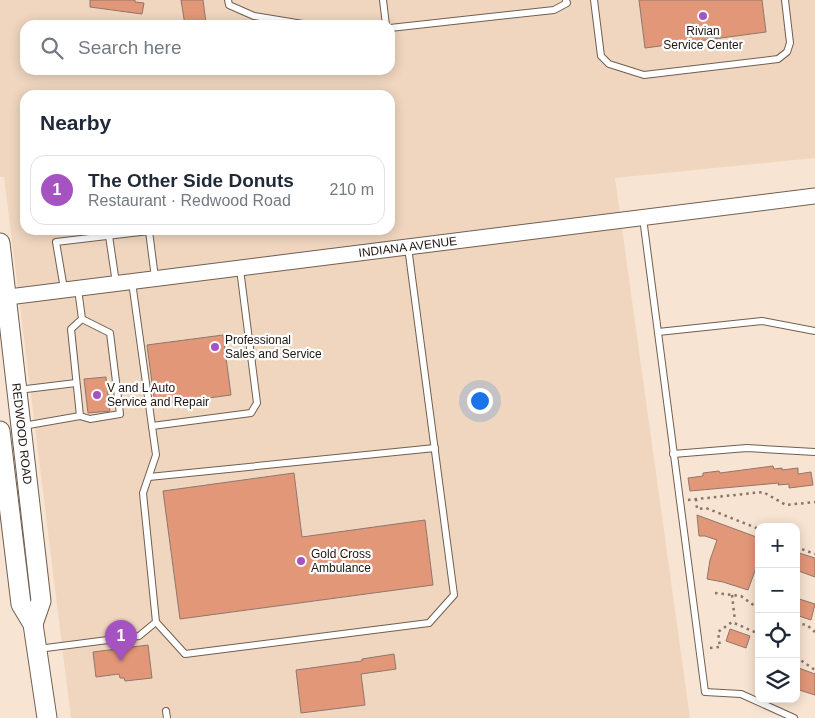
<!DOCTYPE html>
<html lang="en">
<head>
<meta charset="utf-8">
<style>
  :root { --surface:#fff; --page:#f6f6f7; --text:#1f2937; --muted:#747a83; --line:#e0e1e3; --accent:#a653c2 }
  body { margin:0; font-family:Helvetica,sans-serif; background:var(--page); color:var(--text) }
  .controls { position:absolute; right:15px; bottom:15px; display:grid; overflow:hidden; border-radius:10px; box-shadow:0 2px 12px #0003 }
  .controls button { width:45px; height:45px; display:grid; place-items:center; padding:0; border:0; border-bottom:1px solid var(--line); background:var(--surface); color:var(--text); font:25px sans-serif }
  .you { position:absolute; left:479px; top:400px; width:18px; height:18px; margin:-12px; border:4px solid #fff; border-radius:50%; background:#1a73e8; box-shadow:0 0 0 8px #1a73e833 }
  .badge { display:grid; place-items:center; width:32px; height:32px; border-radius:50%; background:var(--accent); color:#fff; font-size:16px; font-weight:700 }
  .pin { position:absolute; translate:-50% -41px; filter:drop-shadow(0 1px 2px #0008) }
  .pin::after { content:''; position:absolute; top:26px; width:18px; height:15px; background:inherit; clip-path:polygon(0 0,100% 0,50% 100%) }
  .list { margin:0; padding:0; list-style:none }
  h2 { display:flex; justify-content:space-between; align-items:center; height:65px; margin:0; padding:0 20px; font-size:21px }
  h2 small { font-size:16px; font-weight:400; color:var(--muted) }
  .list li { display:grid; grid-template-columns:32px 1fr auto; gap:15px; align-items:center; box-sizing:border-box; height:70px; margin:0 10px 10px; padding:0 10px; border:1px solid var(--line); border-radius:15px }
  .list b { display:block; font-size:19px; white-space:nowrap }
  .list p { margin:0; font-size:16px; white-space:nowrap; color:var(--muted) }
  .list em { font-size:16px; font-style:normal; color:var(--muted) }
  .icon { flex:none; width:28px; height:28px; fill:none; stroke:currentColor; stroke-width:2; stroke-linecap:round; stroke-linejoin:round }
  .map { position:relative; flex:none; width:815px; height:718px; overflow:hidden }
  .search { position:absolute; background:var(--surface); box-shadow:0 2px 12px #0003; left:20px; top:20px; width:375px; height:55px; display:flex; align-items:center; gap:12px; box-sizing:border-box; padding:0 18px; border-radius:15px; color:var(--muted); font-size:19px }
  .panel { position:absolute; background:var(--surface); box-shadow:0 2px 12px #0003; left:20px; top:90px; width:375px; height:145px; border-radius:15px }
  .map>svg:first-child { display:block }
  .built { fill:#f0d6bf; fill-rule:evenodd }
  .building { fill:#e29778; stroke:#8e776d }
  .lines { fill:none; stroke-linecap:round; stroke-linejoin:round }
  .service-casing { stroke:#705f50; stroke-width:8 }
  .tertiary-casing { stroke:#705f50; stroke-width:17 }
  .primary-casing { stroke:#705f50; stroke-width:21 }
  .path { stroke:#84766b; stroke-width:2.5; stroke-dasharray:2.5 4; stroke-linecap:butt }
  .service { stroke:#fff; stroke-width:6 }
  .tertiary { stroke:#fff; stroke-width:15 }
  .primary { stroke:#fff; stroke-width:19 }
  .poi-dot { fill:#a653c2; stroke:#fff; stroke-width:2 }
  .labels { text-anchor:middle; stroke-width:4.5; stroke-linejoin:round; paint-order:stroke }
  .poi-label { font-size:12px; fill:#1e1711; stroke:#fff; text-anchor:start }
  .street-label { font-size:12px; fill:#1e1711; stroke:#fff }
</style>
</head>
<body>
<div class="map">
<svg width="815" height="718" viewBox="0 0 815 718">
  <rect width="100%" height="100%" fill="#f8e4d2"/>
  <path class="built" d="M0,0H815V158L615,178L690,718H71L4,177H0ZM25,25H390V70H25ZM25,95H390V230H25Z"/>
  <g class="building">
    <path d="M90,0H135V2L144,3L142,14L90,7Z"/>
    <path d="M181,0H203L206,23L185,25Z"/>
    <path d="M639,0H762L766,32L645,48Z"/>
    <path d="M223,335L231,395L155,405L147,345Z"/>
    <path d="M106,377L110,411L88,413L84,379Z"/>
    <path d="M773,466L774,469L782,468V470L798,468V474L811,472L813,485L789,488V484L778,485L779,483L690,491L688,478L703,476V473L719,471L720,473Z"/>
    <path d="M294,473L302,537L425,520L433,585L180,619L163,491Z"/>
    <path d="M697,515L759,538V560L748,590L723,582L707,579L710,560L717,540L705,536H699Z"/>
    <path d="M796,552L815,558V577L796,570Z"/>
    <path d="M796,598L815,604L811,620L796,615Z"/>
    <path d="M730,629L750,636L746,648L726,641Z"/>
    <path d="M148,645L152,678L125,681L124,678H120L119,674L96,677L93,652Z"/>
    <path d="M394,654L396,669L361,674L365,705L301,713L296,670L362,661V659Z"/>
    <path d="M796,667L815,674V695L796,689Z"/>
  </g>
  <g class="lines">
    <defs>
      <g id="service">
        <path d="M228,0L229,5L254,16L309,25"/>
        <path d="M383,0L386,25"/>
        <path d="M594,0L601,56L609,64L644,75L778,59L787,52L790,43L785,0"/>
        <path d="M390,28L554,10L567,3L566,0"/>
        <path d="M643,218L705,692L741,694L794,718"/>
        <path d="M109,236L116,283"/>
        <path d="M132,282L156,455L143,493L156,622L185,654L429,623L454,595L408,247"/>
        <path d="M64,289L56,242L149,231L155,278"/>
        <path d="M658,332L762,321L815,331"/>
        <path d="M18,390L76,383"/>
        <path d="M80,416L90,419L120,414L110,333L82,319"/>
        <path d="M23,426L80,416L71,329L82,319L78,289"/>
        <path d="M152,426L251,413L257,403L240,269"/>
        <path d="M673,454L747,448L815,452"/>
        <path d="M149,477L435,448"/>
        <path d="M38,649L139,636L156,622"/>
        <path d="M166,711L167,718"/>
      </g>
      <g id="tertiary">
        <path id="s1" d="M0,298L815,196"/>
      </g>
      <g id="primary">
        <path id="s2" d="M0,243L41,601L33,624"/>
        <path d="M0,431L21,604L33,624L47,718"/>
      </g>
    </defs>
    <use href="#service" class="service-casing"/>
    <use href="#tertiary" class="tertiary-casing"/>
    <use href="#primary" class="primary-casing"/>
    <g class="path">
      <path d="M696,499L697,509L706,508L759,529"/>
      <path d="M688,500L763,492L786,505L815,502"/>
      <path d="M796,547L815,554"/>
      <path d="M715,593L741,596L759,609"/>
      <path d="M732,595L735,621"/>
      <path d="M796,623L807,625L815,632"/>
      <path d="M710,648L720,647L718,632L732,622L759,634"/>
      <path d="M796,657L815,670"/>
    </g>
    <use href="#service" class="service"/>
    <use href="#tertiary" class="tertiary"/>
    <use href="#primary" class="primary"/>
  </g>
  <g class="poi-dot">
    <circle cx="703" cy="16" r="5"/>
    <circle cx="215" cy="347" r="5"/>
    <circle cx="97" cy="395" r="5"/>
    <circle cx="301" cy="561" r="5"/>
  </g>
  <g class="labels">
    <g class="poi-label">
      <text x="703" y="35" text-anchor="middle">Rivian<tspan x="703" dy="14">Service Center</tspan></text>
      <text x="225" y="344">Professional<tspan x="225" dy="14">Sales and Service</tspan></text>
      <text x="107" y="392">V and L Auto<tspan x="107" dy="14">Service and Repair</tspan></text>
      <text x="311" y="558">Gold Cross<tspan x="311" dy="14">Ambulance</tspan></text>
    </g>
    <g class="street-label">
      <text dy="4" stroke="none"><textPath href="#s1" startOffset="411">INDIANA AVENUE</textPath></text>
      <text dy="4" stroke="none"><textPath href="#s2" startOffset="192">REDWOOD ROAD</textPath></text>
    </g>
  </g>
</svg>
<div class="controls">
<button>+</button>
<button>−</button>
<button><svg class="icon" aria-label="locate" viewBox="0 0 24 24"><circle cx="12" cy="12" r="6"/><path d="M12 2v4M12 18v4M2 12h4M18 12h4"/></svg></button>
<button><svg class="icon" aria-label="layers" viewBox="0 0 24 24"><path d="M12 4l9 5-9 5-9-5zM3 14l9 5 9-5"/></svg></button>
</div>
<div class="you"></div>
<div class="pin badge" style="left:121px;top:661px">1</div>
<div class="search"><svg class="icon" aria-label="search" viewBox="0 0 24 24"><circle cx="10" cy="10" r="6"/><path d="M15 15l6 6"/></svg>Search here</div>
<section class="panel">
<h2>Nearby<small></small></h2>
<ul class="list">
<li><span class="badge">1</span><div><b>The Other Side Donuts</b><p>Restaurant · Redwood Road</p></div><em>210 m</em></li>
</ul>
</section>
</div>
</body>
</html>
